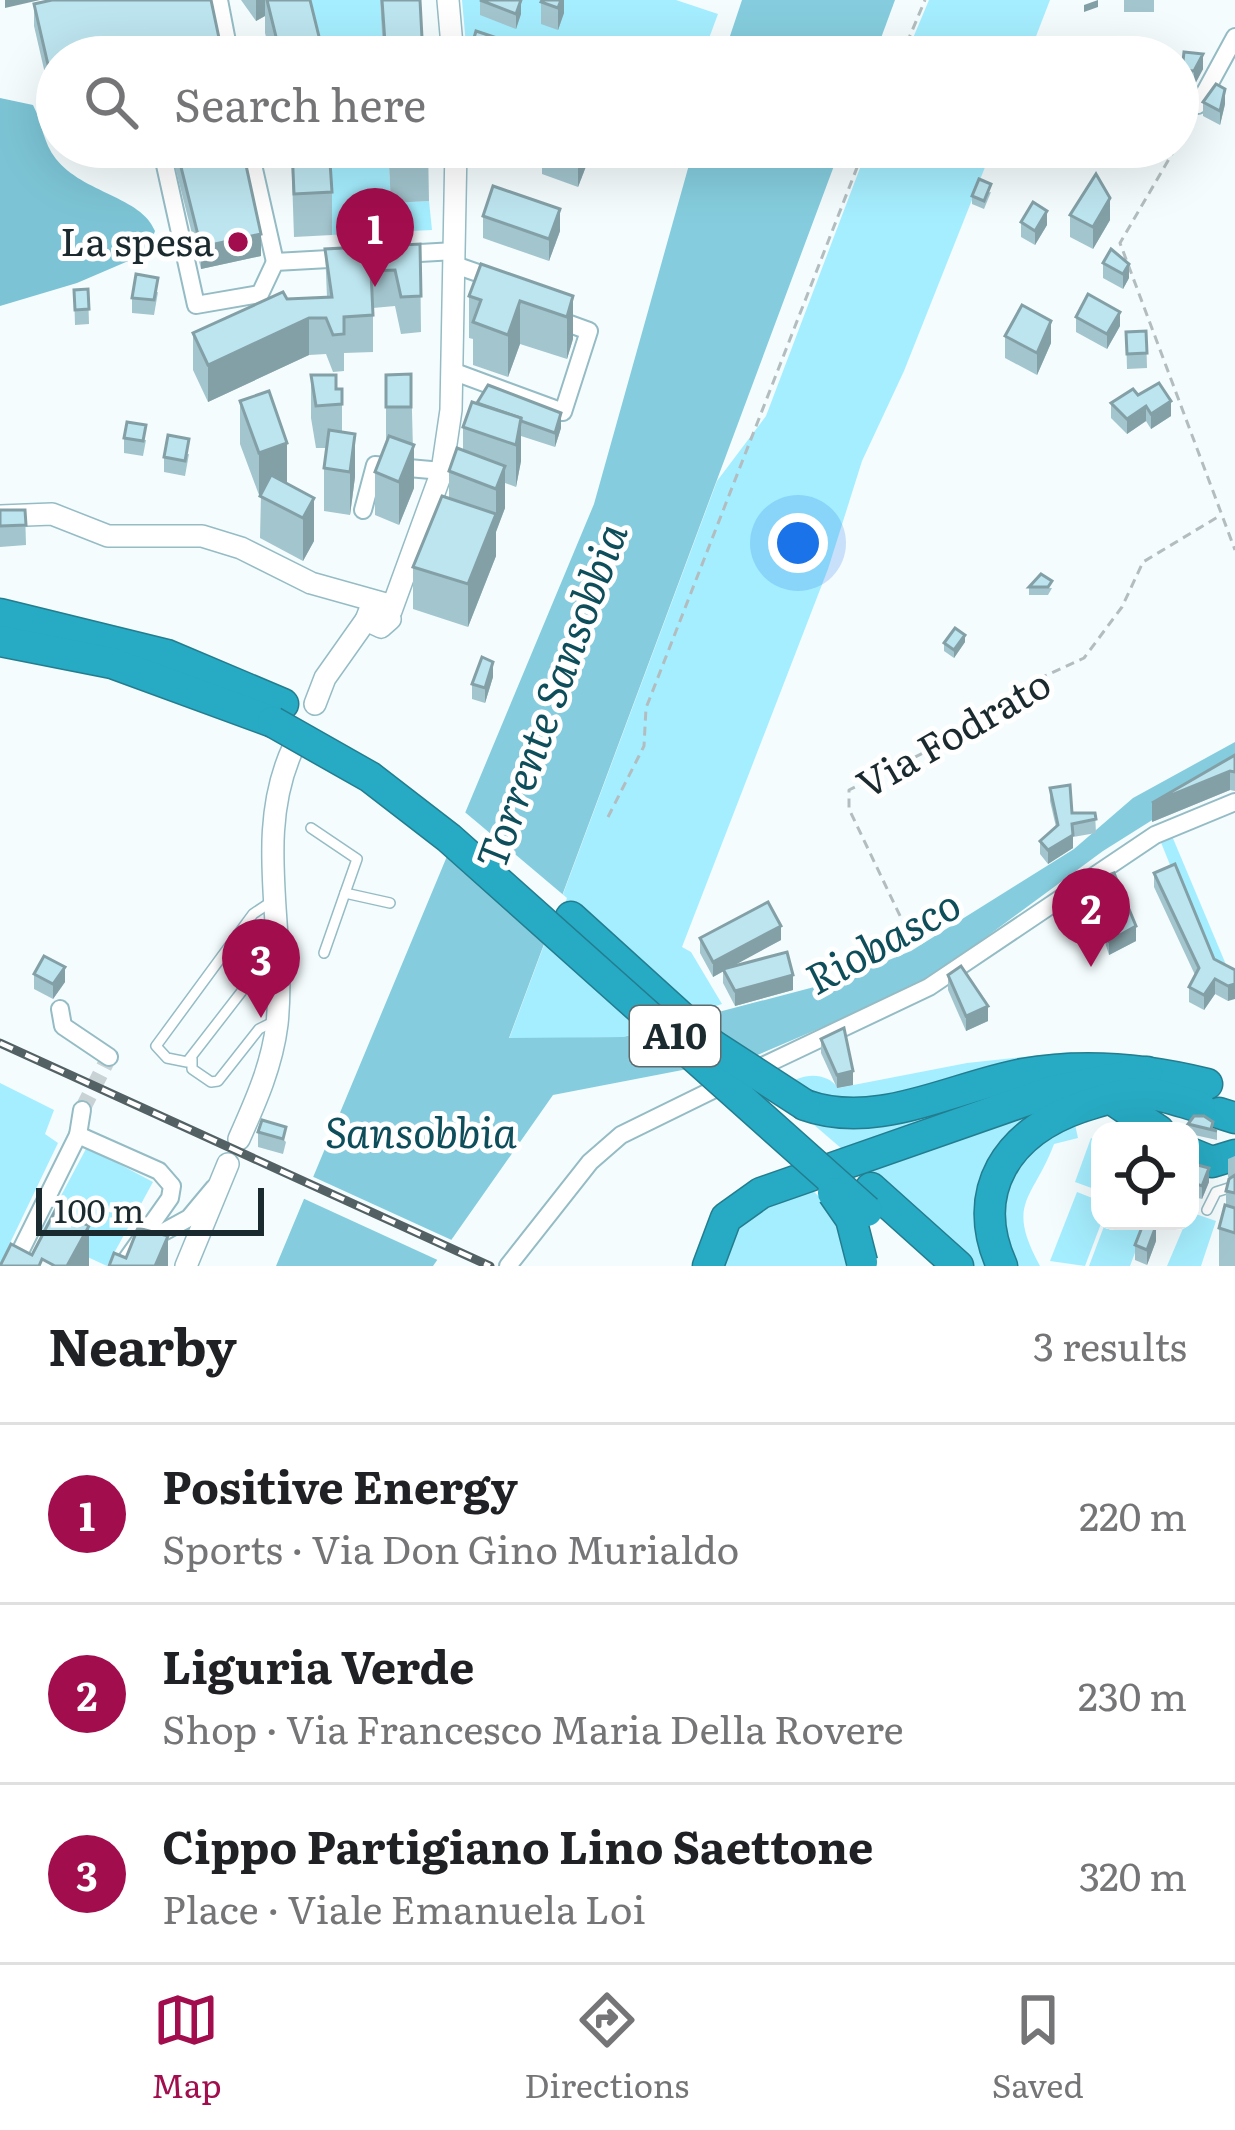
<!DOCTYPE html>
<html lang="en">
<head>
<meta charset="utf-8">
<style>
  :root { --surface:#fff; --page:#f6f6f6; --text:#202124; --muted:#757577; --line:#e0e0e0; --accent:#a20d4d }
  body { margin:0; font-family:Literata,serif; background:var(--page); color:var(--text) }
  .controls { position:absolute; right:36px; bottom:36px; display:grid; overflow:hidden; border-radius:24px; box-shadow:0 12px 48px #0002 }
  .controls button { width:108px; height:108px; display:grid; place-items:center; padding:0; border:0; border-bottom:3px solid var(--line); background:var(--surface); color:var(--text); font:60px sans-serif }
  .scale { position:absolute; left:36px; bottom:30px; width:228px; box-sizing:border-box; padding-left:12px; border:6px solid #1b2a2e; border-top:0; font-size:33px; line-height:42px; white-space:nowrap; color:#1b2a2e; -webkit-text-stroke:9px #fff; paint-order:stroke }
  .you { position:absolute; left:798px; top:543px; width:42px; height:42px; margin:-30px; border:9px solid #fff; border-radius:50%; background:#1a73e8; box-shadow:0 0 0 18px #1a73e833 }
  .badge { display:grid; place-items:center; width:78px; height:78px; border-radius:50%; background:var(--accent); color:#fff; font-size:39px; font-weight:700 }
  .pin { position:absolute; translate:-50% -99px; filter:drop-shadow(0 3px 6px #0008) }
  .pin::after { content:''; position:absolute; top:63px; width:42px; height:36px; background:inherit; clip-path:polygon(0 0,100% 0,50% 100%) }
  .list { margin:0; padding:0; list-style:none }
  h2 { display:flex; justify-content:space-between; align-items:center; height:156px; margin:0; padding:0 48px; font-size:51px }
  h2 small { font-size:39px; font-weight:400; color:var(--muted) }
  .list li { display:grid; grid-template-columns:78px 1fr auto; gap:36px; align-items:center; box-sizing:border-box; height:180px; padding:0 48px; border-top:3px solid var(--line) }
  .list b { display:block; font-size:45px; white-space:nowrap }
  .list p { margin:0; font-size:39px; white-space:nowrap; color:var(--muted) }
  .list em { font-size:39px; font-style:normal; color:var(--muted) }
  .icon { flex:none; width:66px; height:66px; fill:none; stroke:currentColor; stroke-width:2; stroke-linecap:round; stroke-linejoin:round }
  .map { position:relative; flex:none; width:1235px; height:1266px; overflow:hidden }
  .search { position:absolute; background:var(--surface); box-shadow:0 12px 48px #0002; left:36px; right:36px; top:36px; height:132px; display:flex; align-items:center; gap:30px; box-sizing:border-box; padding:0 42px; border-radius:66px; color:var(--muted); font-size:45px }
  .sheet { height:696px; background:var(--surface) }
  nav { display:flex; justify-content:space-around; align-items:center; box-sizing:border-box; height:168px; border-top:3px solid var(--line); background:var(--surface); font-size:33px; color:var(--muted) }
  nav a { display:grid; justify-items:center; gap:6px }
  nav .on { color:var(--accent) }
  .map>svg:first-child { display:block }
  .green { fill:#a5eeff }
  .forest { fill:#7cc4d5 }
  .water { fill:#85cdde }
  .pier { fill:#f4fcfe }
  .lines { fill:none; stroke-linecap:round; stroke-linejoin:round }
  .minor-tunnel { stroke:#c9d2d4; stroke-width:16; stroke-dasharray:16 8; stroke-linecap:butt }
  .service-casing { stroke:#95bcc5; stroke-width:12 }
  .minor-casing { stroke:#95bcc5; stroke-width:20 }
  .tertiary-casing { stroke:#95bcc5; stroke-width:24 }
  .motorway-casing { stroke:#237d8f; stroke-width:33 }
  .path { stroke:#b3bdbf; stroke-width:3; stroke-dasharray:9 6; stroke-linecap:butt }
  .service { stroke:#fff; stroke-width:9 }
  .minor { stroke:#fff; stroke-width:16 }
  .tertiary { stroke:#fff; stroke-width:21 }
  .motorway { stroke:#27aac3; stroke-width:30 }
  .rail-casing { stroke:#536164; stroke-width:9 }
  .rail { stroke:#fff; stroke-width:4.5; stroke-dasharray:14; stroke-linecap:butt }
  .motorway-bridge-casing { stroke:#237d8f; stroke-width:33; stroke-linecap:butt }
  .motorway-bridge { stroke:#27aac3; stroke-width:30 }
  .wall { fill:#a3c5ce }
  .shaded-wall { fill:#84a0a7 }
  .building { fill:#bde5ef; stroke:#84a0a7; stroke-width:3 }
  .poi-dot { fill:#a20d4d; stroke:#fff; stroke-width:4.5 }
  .labels { text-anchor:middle; stroke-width:10; stroke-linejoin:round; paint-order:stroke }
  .shield { fill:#fff; stroke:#5f6a6d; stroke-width:3 }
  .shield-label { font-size:36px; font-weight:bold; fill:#1b2a2e }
  .poi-label { font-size:39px; fill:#1b2a2e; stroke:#fff; text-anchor:end }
  .street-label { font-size:39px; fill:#1b2a2e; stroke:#fff }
  .water-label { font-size:42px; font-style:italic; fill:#0e4e5b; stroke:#fff }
</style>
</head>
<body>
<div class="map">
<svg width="1235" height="1266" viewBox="0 0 1235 1266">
  <rect width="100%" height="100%" fill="#f4fcfe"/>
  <g class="green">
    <path d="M288,0H380L383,57H314Z"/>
    <path d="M462,0H676L718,14L702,57H506L466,45Z"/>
    <path d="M929,0H1050L1028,57H905Z"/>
    <path d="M326,147H388L391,202L429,201L432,230L332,235Z"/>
    <path d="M601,147H669L662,166Z"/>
    <path d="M868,147H993L904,371L862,461L828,569L682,947L691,952L722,1004L623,1037L509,1039L717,481L766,416Z"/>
    <path d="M1172,836L1227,967L1214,974L1160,840Z"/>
    <path d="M1068,1052L1103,1055L865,1108L784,1087C800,1073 826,1071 838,1088L967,1063Z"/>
    <path d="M1065,1077L842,1149L806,1118Z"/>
    <path d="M0,1083L54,1110L45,1134L58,1143L0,1264Z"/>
    <path d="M1049,1104L1019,1126L990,1266H971L864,1168Z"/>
    <path d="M1074,1120L1078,1138L1054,1144C1033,1200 1005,1202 1040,1266H1007L1003,1173Z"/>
    <path d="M1091,1138L1100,1142L1097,1190L1075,1182Z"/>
    <path d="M87,1147L153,1182L107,1266L40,1235Z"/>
    <path d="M811,1189L830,1207L853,1266H717C730,1216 766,1206 811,1189Z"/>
    <path d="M1077,1192L1100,1201L1102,1221L1085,1266L1050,1261Z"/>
    <path d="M1190,1212L1216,1221L1201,1266H1167Z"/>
    <path d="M1106,1221L1145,1226L1130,1266H1089Z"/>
  </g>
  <path class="forest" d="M0,98L33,105C42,122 43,143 56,159C83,193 142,197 155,231L147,253L77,283L0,306Z"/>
  <g class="water">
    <path d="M742,0H895L874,57H723Z"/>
    <path d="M694,147H841L509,1038L623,1037L837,981L911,951L1074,849L1133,798L1235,742V768L1103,851L921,985L755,1056L553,1095L433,1266H276L594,504Z"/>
  </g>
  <g class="pier">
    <path d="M460,808L567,898L551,942L443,847Z"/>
    <path d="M307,1174L456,1242L442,1262L298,1196Z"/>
  </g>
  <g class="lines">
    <path class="minor-tunnel" d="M82,1110L109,1057"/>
    <defs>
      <g id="service">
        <path d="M311,828L357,859L345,893L390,903"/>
        <path d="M271,902L253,914L156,1046L167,1058L187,1062L256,973L278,968"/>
        <path d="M324,953L345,893"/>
        <path d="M192,1059V1069L211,1082L218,1081L259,1029L273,1022"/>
        <path d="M1207,1210L1216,1192L1235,1186"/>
      </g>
      <g id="minor">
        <path d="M219,0L230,57"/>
        <path d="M1198,105L1235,37"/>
        <path d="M161,147L196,305L260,294L275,262L347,258"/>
        <path d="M249,147L275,262"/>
        <path d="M402,254L455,251"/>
        <path d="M455,265L498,280"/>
        <path d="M452,371L563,412L589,331L556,319"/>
        <path d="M363,510L375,465L442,471"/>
        <path d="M60,1009L63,1026L109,1057"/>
        <path d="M750,1072L929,987L1155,835L1235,802"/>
        <path d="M78,1135L82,1110"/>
        <path d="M145,1242L189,1218L214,1188"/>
        <path d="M13,1266L78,1135L159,1171L172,1186L170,1198L122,1266"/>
        <path d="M508,1266L590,1162L621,1135L727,1083"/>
      </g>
      <g id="tertiary">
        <path d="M448,0L453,57"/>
        <path d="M0,516L52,514L108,536H202L241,548L311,583L386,604L390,619L381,627L366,620L373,602"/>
        <path d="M391,611L442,471L451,410L456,147"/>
        <path d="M315,704L325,678L366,620"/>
        <path d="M239,1139C256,1101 272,1065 277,1024C287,930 252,834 294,746"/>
        <path d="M186,1266L228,1164"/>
      </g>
      <g id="motorway">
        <path d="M0,614L167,655L283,704"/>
        <path d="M0,641L112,663L273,722"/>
        <path d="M571,917L711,1044"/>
        <path d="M1103,1093L1159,1131"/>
        <path d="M805,1105C877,1131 952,1087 1023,1074C1085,1063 1147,1069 1207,1084"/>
        <path d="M1219,1113L1235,1118"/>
        <path d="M1190,1153L1212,1162L1235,1155"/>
        <path d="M871,1188L958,1266"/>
        <path d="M708,1266L726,1218L761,1193L1053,1091L1147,1072"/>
        <path d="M1002,1266C968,1191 1008,1132 1081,1107C1100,1101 1125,1092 1145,1093C1164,1095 1182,1102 1200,1107"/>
      </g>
    </defs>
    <use href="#service" class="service-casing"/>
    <use href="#minor" class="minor-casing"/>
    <use href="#tertiary" class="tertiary-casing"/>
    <use href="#motorway" class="motorway-casing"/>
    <g class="path">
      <path d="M901,57L925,0"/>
      <path d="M1178,143L1192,117"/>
      <path d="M1176,147L1120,243L1235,550"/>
      <path d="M608,817L644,746L646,708L865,147"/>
      <path d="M913,943L849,809V790L979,725L1004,695L1084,658L1122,607L1143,562L1221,515"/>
    </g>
    <use href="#service" class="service"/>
    <use href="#minor" class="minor"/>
    <use href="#tertiary" class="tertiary"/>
    <use href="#motorway" class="motorway"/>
    <defs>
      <path id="rail" d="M0,1043L490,1266"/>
    </defs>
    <use href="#rail" class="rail-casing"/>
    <use href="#rail" class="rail"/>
    <defs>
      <g id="motorway-bridge">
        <path d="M273,722L370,777L449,838L867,1211"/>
        <path d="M711,1044L805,1105"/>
        <path d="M833,1193L851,1219L862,1262"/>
      </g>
    </defs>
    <use href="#motorway-bridge" class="motorway-bridge-casing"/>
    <use href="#motorway-bridge" class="motorway-bridge"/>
  </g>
  <g class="wall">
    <path d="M241,0H310L324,57H271L265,33V16L256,21Z"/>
    <path d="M380,0H420L423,57H383Z"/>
    <path d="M480,0L521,14L516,29L480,15Z"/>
    <path d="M564,0V13L558,30L541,24V2Z"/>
    <rect x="1124" y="0" width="30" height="12"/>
    <path d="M34,4L223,57H57L52,104L34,26Z"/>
    <path d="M472,45L542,57H472Z"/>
    <path d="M1203,69L1194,86L1182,85V70Z"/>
    <path d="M1203,102L1225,104L1220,125L1203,116Z"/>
    <path d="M170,147H242L261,256L201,269Z"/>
    <path d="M291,147H329L332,192V235L294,237Z"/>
    <path d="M388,147H428L429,201L391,203Z"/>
    <path d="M590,147V156L578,187L542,174V152Z"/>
    <path d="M991,192L984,209L972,204V196Z"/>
    <path d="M1070,215L1110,220L1093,249L1070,237Z"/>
    <path d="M483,216L560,231L549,261L483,238Z"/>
    <path d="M1021,222L1047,225L1035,245L1021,237Z"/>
    <path d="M420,244L421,332L401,334L395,306L373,308V352L344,353V371L333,372L326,354L309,355L208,402L193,370V333L287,299L327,297L325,249Z"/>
    <path d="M1111,249L1129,278L1123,289L1103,278V263Z"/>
    <path d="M88,289L89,324L75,325L74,290Z"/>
    <path d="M158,292L154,315L132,313V298Z"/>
    <path d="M469,296H573V339L567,359L520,344L508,377L473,365V339L469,338Z"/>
    <path d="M1076,317L1120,326L1107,349L1076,332Z"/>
    <path d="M1146,331L1147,368L1127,369L1126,332Z"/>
    <path d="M1005,336L1051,343L1037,375L1005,358Z"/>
    <path d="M411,374L414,488L399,525L375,515V472L386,444V375Z"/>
    <path d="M311,375L336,389H342V432L355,477L350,515L324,511V468L327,448H316L311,418Z"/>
    <path d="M1138,395L1171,416L1151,429L1146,421L1127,434L1111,418V403Z"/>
    <path d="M240,401L287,484L314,541L303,561L260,538L261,495H259L240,444Z"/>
    <path d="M472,402L561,428L555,447L521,436V461L516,487L505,483V508L496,531V556L468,627L413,609V567L449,498V471L463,451V427Z"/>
    <path d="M124,438L146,440L143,456L124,453Z"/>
    <path d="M189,454L185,476L164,472V457Z"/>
    <path d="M0,510H25L26,545L0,547Z"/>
    <path d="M1029,587L1052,588L1048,595H1029Z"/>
    <path d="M965,642L954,658L944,651V643Z"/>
    <path d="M493,677L485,703L472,699V684Z"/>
    <path d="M1235,755V791L1230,790L1152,822Z"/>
    <path d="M1050,788L1072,813H1095L1096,833L1073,837V848L1048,864L1040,854V841L1056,827L1050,801Z"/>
    <path d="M1154,873L1214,959L1233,970L1228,1001L1215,994L1204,1010L1189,1002V987L1195,975L1154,887Z"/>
    <path d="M1091,882L1136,941L1109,955L1091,897Z"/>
    <path d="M700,938L781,940L732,966L793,990L735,1006L723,983V971L713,977L700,953Z"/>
    <path d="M34,974L65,982L53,999L34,989Z"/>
    <path d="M948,975L988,1021L966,1031L948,990Z"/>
    <path d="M821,1039L853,1085L837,1088L821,1053Z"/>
    <path d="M262,1120L286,1142L283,1154L258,1147V1132Z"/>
    <path d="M1188,1124L1217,1131V1140L1190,1134Z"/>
    <path d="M1235,1156V1266H1219V1228L1226,1205V1191L1231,1178L1228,1177V1159Z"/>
    <path d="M1190,1163L1209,1182L1202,1199L1190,1196Z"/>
    <path d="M1156,1241L1147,1265L1135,1260V1245Z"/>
  </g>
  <g class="shaded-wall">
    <path d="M5,0H40L5,8Z"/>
    <path d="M256,0H265V16L256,21Z"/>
    <path d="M521,0V14L516,29V14Z"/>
    <path d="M561,0H564V13L558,30V8Z"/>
    <path d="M1098,0V7L1084,12V5Z"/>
    <path d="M151,50V57H130Z"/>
    <path d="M1203,54V69L1194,86V71Z"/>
    <path d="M57,80V102L52,104V82Z"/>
    <path d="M1225,89V104L1220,125V111Z"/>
    <path d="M104,147H117V153L104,158Z"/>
    <path d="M584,147H590V156L578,187V165Z"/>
    <path d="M1110,198V220L1093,249V227Z"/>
    <path d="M560,209V231L549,261V239Z"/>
    <path d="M1047,211V225L1035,245V231Z"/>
    <path d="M261,234V256L201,269V247Z"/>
    <path d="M1129,264V278L1123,289V274Z"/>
    <path d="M573,296V339L567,359V317Z"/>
    <path d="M520,301V344L508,377V335Z"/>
    <path d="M1120,312V326L1107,349V334Z"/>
    <path d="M309,318V355L208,402V365Z"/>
    <path d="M1051,321V343L1037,375V353Z"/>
    <path d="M1171,401V416L1151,429V414Z"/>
    <path d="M1146,406V421L1127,434V419Z"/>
    <path d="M561,413V428L555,447V433Z"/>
    <path d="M521,418V461L516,487V445Z"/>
    <path d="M355,434V477L350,515V472Z"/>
    <path d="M287,443V485L259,495V453Z"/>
    <path d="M414,445V488L399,525V482Z"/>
    <path d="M505,466V508L496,532V489Z"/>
    <path d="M314,498V541L303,561V518Z"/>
    <path d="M496,514V556L468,627V584Z"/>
    <path d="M965,635V642L954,658V650Z"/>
    <path d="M493,662V677L485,703V688Z"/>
    <path d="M1230,771V790L1152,822V803Z"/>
    <path d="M1073,835V848L1048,864V850Z"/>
    <path d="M781,926V940L713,977V962Z"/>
    <path d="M1136,926V941L1109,955V941Z"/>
    <path d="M65,967V982L53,999V984Z"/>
    <path d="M793,975V990L735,1006V991Z"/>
    <path d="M1215,979V994L1204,1010V995Z"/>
    <path d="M1235,984V999L1228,1001V986Z"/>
    <path d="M988,1006V1021L966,1031V1016Z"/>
    <path d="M853,1071V1085L837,1088V1075Z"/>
    <path d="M1209,1168V1182L1202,1199V1186Z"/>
    <path d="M89,1226V1266H67Z"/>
    <path d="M1156,1226V1241L1147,1265V1250Z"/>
    <path d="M168,1236V1266H155Z"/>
  </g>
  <g class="building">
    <path d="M52,0H211L223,57H153L151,50L130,57H57V80L52,82L34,4Z"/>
    <path d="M267,0H310L324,57H281Z"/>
    <path d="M382,0H420L423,57H386Z"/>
    <path d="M480,0H521L516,14Z"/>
    <path d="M542,0H561L558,8L541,2Z"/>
    <path d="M476,31L542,53L540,57H496L472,45Z"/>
    <path d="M1184,52L1203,54L1194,71L1182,70Z"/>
    <path d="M1216,84L1225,89L1220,111L1203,102Z"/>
    <path d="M176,147H242L261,234L201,247Z"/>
    <path d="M292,147H329L332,192L294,194Z"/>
    <path d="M391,147H428L429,158L391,160Z"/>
    <path d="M544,147H584L578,165L542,152Z"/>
    <path d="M1096,174L1110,198L1093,227L1070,215Z"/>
    <path d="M979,179L991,184L984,201L972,196Z"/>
    <path d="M493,186L560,209L549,239L483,216Z"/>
    <path d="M1033,202L1047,211L1035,231L1021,222Z"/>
    <path d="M420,244L421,296L401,297L395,270L371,271L373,315L344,317V334L333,335L326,318H309L208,365L193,333L283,292L287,299L332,297L325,249Z"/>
    <path d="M1111,249L1129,264L1123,274L1103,263Z"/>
    <path d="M481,264L573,296L567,317L520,301L508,335L473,322L481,300L469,296Z"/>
    <path d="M136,274L158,278L154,300L132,298Z"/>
    <path d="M88,289L89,309L75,310L74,290Z"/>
    <path d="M1088,294L1120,312L1107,334L1076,317Z"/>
    <path d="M1022,305L1051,321L1037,353L1005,336Z"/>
    <path d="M1146,331L1147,353L1127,354L1126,332Z"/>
    <path d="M411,374V407H386V375Z"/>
    <path d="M311,375H336V389H342V404L316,406Z"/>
    <path d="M1159,383L1171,401L1151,414L1146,406L1127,419L1111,403L1133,389L1138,395Z"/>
    <path d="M488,385L561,413L555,433L521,421V418L477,403Z"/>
    <path d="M269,391L287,443L259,453L240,401Z"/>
    <path d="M472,402L521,418L516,445L463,427Z"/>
    <path d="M127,422L146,425L143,441L124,438Z"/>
    <path d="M329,430L355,434L350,472L324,468Z"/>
    <path d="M168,435L189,439L185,461L164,457Z"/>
    <path d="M389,436L414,445L399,482L375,472Z"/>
    <path d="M457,448L505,466L496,489L449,471Z"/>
    <path d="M271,475L314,498L303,518L260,496Z"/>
    <path d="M442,496L496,514L468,584L413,567Z"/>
    <path d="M0,510H25L26,525L0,526Z"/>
    <path d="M1041,574L1052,581L1048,587H1029Z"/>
    <path d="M955,628L965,635L954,650L944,643Z"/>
    <path d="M482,657L493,662L485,688L472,684Z"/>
    <path d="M1235,755V772L1230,771L1152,803Z"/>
    <path d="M1070,785L1072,813H1095L1096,819L1072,824L1073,835L1048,850L1040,841L1058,825L1050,788Z"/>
    <path d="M1175,864L1214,959L1235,970V984L1228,986L1215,979L1204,995L1189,987L1199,968L1154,873Z"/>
    <path d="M1114,873L1136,926L1109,941L1091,882Z"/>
    <path d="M768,902L781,926L713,962L700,938Z"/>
    <path d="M787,952L793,975L735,991L723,969Z"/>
    <path d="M44,956L65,967L53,984L34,974Z"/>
    <path d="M961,966L988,1006L966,1016L948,975Z"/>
    <path d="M844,1028L853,1071L837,1075L821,1039Z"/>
    <path d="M1194,1116H1204L1213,1122L1211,1129L1217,1131L1188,1124Z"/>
    <path d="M262,1120L286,1127L283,1139L258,1132Z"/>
    <path d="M1190,1163L1209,1168L1202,1186L1190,1182Z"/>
    <path d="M1235,1175V1193L1226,1191L1229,1179Z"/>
    <path d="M1225,1205L1235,1208V1233L1219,1228Z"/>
    <path d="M56,1209L89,1226L67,1266H55L42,1259L39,1266H0L11,1244L32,1255Z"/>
    <path d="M1144,1222L1156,1226L1147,1250L1135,1245Z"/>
    <path d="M138,1228L168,1236L155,1266H109L114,1253L126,1258Z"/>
  </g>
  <circle class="poi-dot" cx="238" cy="242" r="12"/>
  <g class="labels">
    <rect class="shield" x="630" y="1006" width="90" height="60" rx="9"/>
    <g class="shield-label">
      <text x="675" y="1049">A10</text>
    </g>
    <g class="poi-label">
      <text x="214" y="256">La spesa</text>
    </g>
    <g class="street-label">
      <text transform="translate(954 734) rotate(-30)" y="14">Via Fodrato</text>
    </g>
    <g class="water-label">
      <text transform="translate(552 696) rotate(-70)" y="15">Torrente Sansobbia</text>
      <text transform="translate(883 942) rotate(-29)" y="15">Riobasco</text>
      <text x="421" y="1148">Sansobbia</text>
    </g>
  </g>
</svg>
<div class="controls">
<button><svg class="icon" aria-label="locate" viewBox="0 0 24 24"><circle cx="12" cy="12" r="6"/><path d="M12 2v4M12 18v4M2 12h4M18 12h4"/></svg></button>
</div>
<div class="scale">100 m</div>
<div class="you"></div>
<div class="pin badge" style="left:375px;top:287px">1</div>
<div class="pin badge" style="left:1091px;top:967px">2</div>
<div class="pin badge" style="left:261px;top:1018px">3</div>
<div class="search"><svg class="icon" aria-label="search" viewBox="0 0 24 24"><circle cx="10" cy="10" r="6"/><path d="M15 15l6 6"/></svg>Search here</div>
</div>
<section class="sheet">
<h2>Nearby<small>3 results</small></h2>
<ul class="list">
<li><span class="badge">1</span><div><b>Positive Energy</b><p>Sports · Via Don Gino Murialdo</p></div><em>220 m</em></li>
<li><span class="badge">2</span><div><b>Liguria Verde</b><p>Shop · Via Francesco Maria Della Rovere</p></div><em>230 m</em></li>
<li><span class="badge">3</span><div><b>Cippo Partigiano Lino Saettone</b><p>Place · Viale Emanuela Loi</p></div><em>320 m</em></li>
</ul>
</section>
<nav>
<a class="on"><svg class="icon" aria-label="map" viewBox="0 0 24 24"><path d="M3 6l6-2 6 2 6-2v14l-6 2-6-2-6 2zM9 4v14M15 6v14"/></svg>Map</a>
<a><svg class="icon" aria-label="directions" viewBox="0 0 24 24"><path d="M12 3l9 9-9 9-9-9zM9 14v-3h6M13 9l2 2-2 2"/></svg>Directions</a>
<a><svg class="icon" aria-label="saved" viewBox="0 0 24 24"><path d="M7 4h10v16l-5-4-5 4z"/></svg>Saved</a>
</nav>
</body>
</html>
